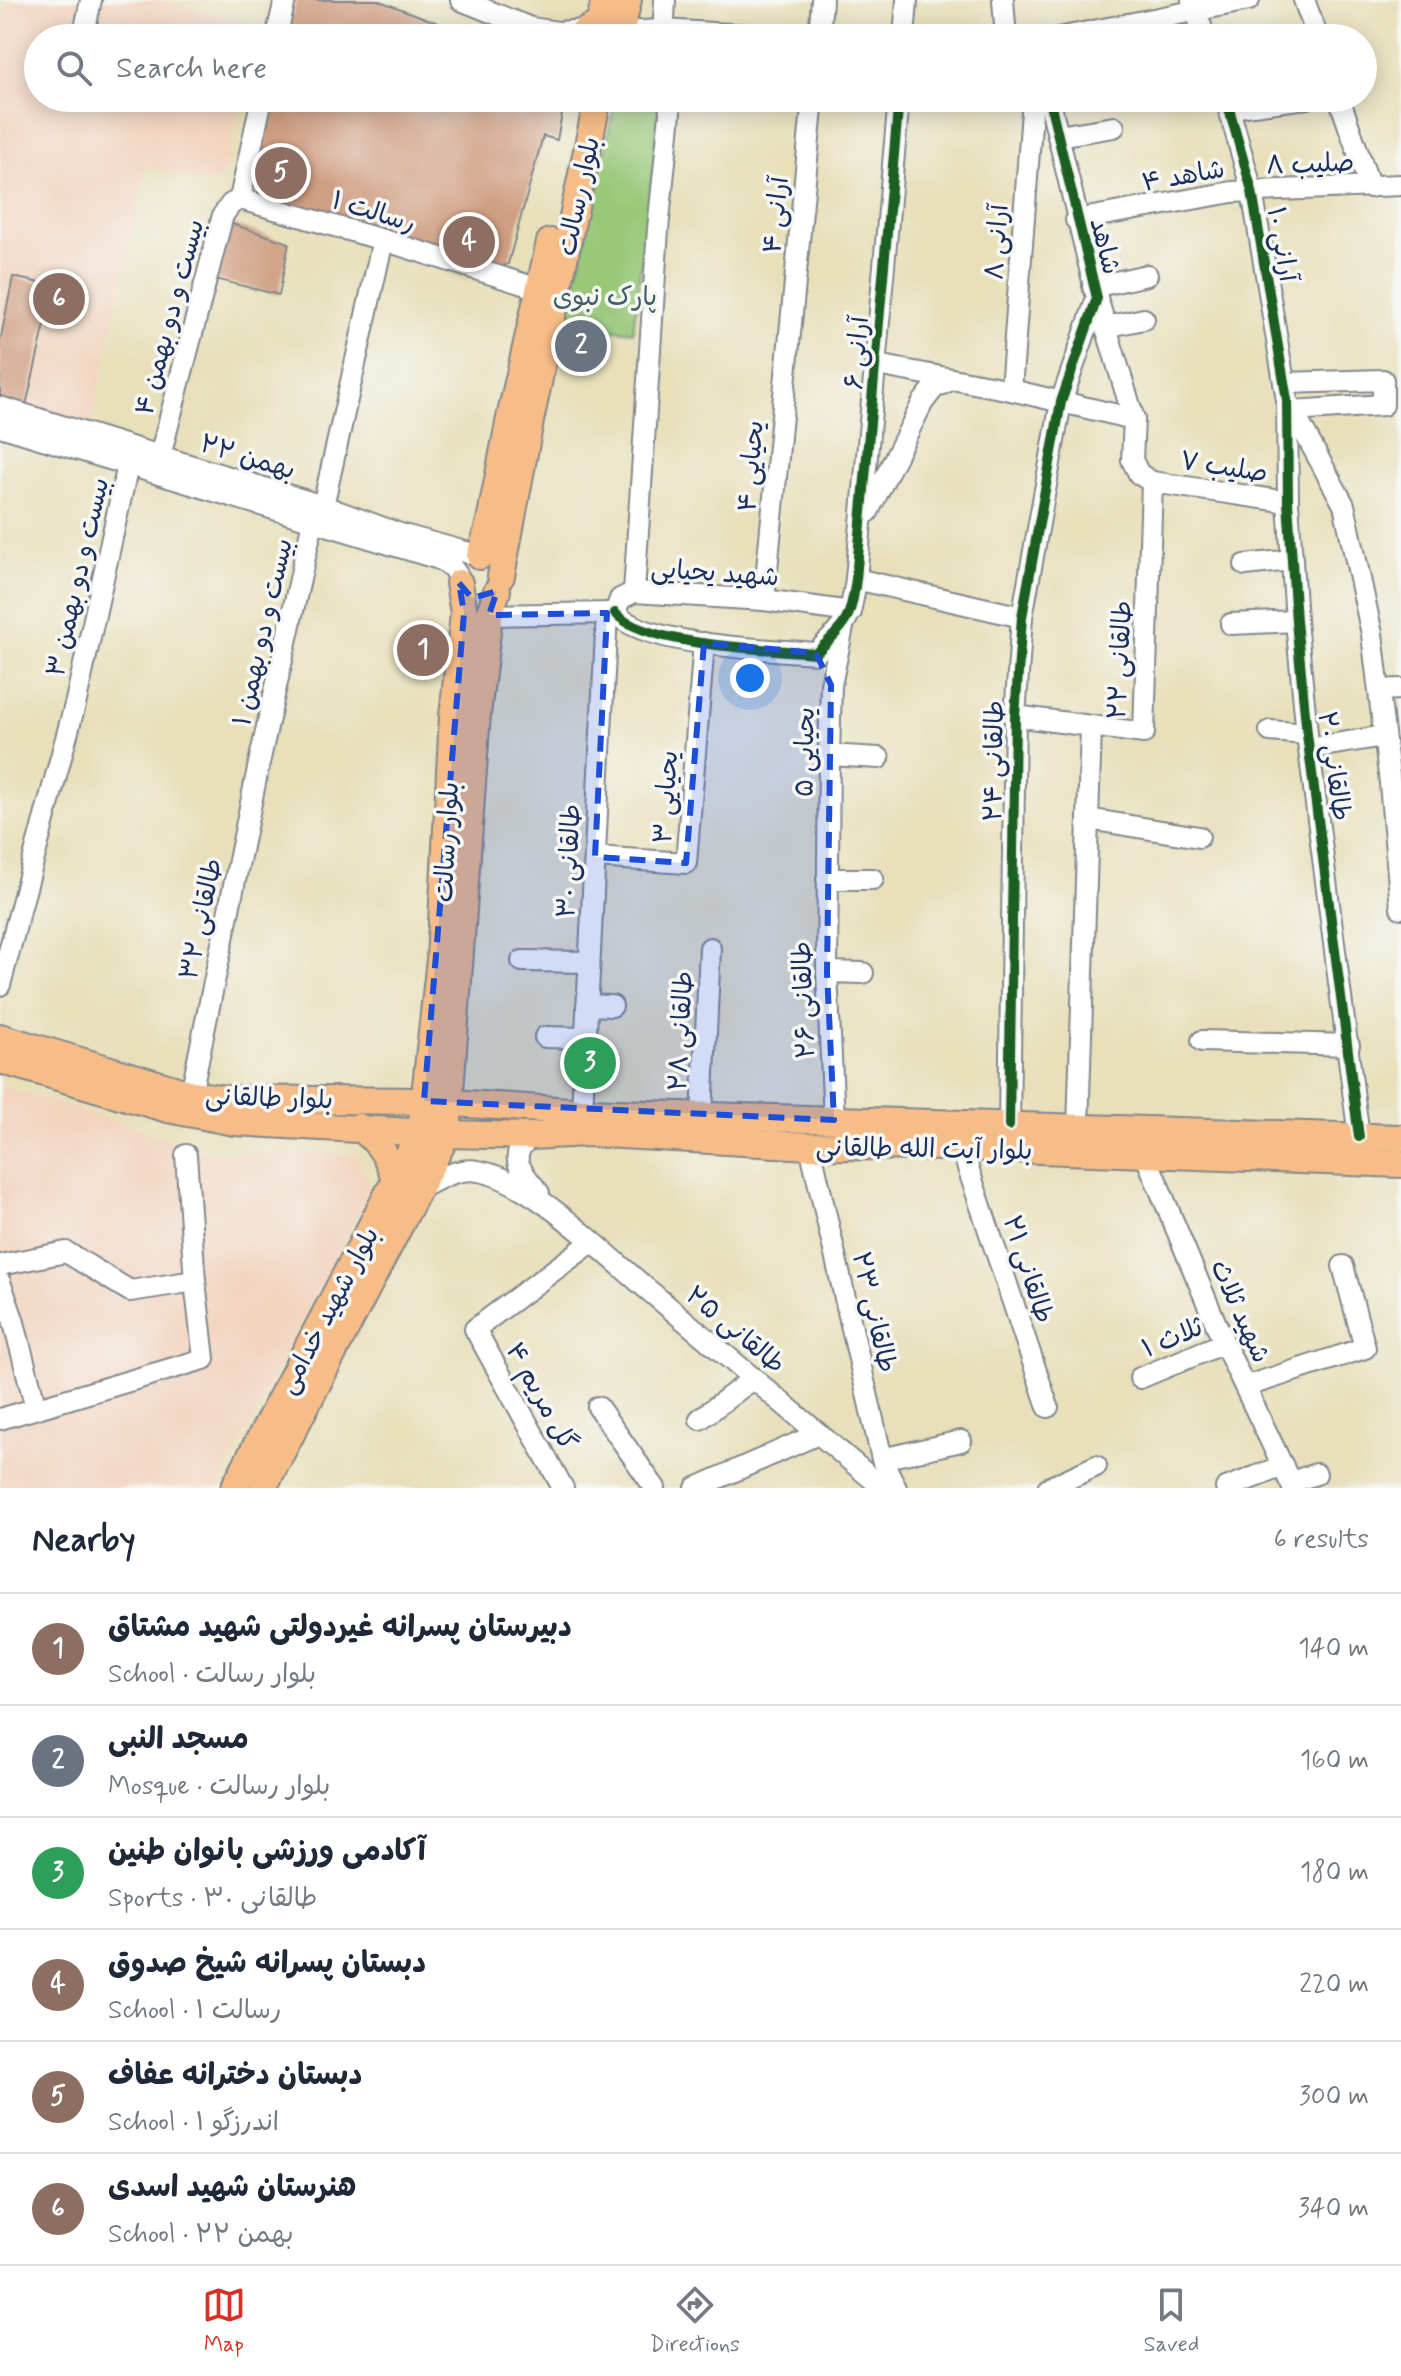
<!DOCTYPE html>
<html lang="en">
<head>
<meta charset="utf-8">
<style>
  :root { --surface:#fff; --page:#f2f2f3; --text:#1f2937; --muted:#747a83; --line:#e0e1e3; --accent:#d93025 }
  body { margin:0; font-family:Mynerve,"Playpen Sans Arabic",sans-serif; background:var(--page); color:var(--text) }
  .you { position:absolute; left:750px; top:678px; width:28px; height:28px; margin:-20px; border:6px solid #fff; border-radius:50%; background:#1a73e8; box-shadow:0 0 0 12px #1a73e833 }
  .badge { display:grid; place-items:center; width:52px; height:52px; border-radius:50%; background:var(--accent); color:#fff; font-size:26px; font-weight:700 }
  .pin { position:absolute; translate:-50% -50%; border:4px solid #fff; box-shadow:0 2px 8px #0006 }
  .list { margin:0; padding:0; list-style:none }
  h2 { display:flex; justify-content:space-between; align-items:center; height:104px; margin:0; padding:0 32px; font-size:34px }
  h2 small { font-size:26px; font-weight:400; color:var(--muted) }
  .list li { display:grid; grid-template-columns:52px 1fr auto; gap:24px; align-items:center; box-sizing:border-box; height:112px; padding:0 32px; border-top:2px solid var(--line) }
  .list b { display:block; font-size:30px; white-space:nowrap }
  .list p { margin:0; font-size:26px; white-space:nowrap; color:var(--muted) }
  .list em { font-size:26px; font-style:normal; color:var(--muted) }
  .icon { flex:none; width:44px; height:44px; fill:none; stroke:currentColor; stroke-width:2; stroke-linecap:round; stroke-linejoin:round }
  .map { position:relative; flex:none; width:1401px; height:1488px; overflow:hidden }
  .search { position:absolute; background:var(--surface); box-shadow:0 4px 20px #0003; left:24px; right:24px; top:24px; height:88px; display:flex; align-items:center; gap:20px; box-sizing:border-box; padding:0 28px; border-radius:44px; color:var(--muted); font-size:30px }
  .sheet { height:776px; background:var(--surface) }
  nav { display:flex; justify-content:space-around; align-items:center; box-sizing:border-box; height:112px; border-top:2px solid var(--line); background:var(--surface); font-size:22px; color:var(--muted) }
  nav a { display:grid; justify-items:center; gap:4px }
  nav .on { color:var(--accent) }
  .map>svg:first-child { display:block }
  .built { fill:#f3d4bf }
  .green { fill:#98c878; stroke:#5a7c6b; stroke-width:2 }
  .building { fill:#d09f83 }
  .lines { fill:none; stroke-linecap:round; stroke-linejoin:round }
  .minor-casing { stroke:#82888c; stroke-width:24 }
  .major-casing { stroke:#82888c; stroke-width:30 }
  .minor { stroke:#fff; stroke-width:20 }
  .major { stroke:#f7bd88; stroke-width:26 }
  .cycleway-casing { stroke:#f6f6f2; stroke-width:15 }
  .cycleway { stroke:#1b5e20; stroke-width:10 }
  .marked { fill:#1d4ed8; fill-opacity:0.2; stroke:#1d4ed8; stroke-width:6; stroke-dasharray:16 10; stroke-linejoin:round }
  .labels { text-anchor:middle; stroke-width:7; stroke-linejoin:round; paint-order:stroke }
  .street-label { font-size:26px; fill:#1b2f5e; stroke:#f6f6f2 }
  .park-label { font-size:26px; fill:#405d66; stroke:#f6f6f2 }
</style>
</head>
<body>
<div class="map">
<svg width="1401" height="1488" viewBox="0 0 1401 1488">
  <rect width="100%" height="100%" fill="#f6f6f2"/>
  <filter id="ink" filterUnits="userSpaceOnUse"><feTurbulence type="fractalNoise" baseFrequency=".0125" numOctaves="2"/><feDisplacementMap in="SourceGraphic" scale="16" xChannelSelector="R" yChannelSelector="G"/><feConvolveMatrix kernelMatrix="1 2 1 2 8 2 1 2 1" color-interpolation-filters="sRGB"/></filter>
  <filter id="wash" filterUnits="userSpaceOnUse"><feTurbulence type="fractalNoise" baseFrequency=".006" numOctaves="4" result="noise"/><feDisplacementMap in="SourceGraphic" scale="32" xChannelSelector="R" yChannelSelector="G"/><feGaussianBlur stdDeviation="1.8" result="paint"/><feColorMatrix in="noise" values="0 0 0 0 0 0 0 0 0 0 0 0 0 0 0 0 0 1.4 0 .05"/><feComposite in="paint" operator="in"/></filter>
  <g filter="url(#wash)">
    <rect width="100%" height="100%" fill="#e8e0bb"/>
    <g class="built">
      <path d="M8,0H159L257,26L254,38H38V98H241L224,174L209,184L146,165L90,429L0,401V35Z"/>
      <path d="M0,1085L125,1124L208,1153L357,1154L371,1189L218,1488H0Z"/>
    </g>
    <path class="green" d="M616,98L661,100L633,332L566,324Z"/>
    <g id="blocks">
      <g class="building">
        <path d="M296,0H377L478,38H287Z"/>
        <path d="M273,98H565L557,140L543,136L508,264L494,269L264,198L255,182Z"/>
        <path d="M229,223L289,243L279,295L215,279Z"/>
        <path d="M13,277L54,286L24,414L0,402V342Z"/>
      </g>
    </g>
  </g>
  <g filter="url(#ink)">
    <use href="#blocks" fill-opacity="0" stroke="#82888c" stroke-width="2"/>
    <g class="lines">
      <defs>
        <g id="minor">
          <path d="M461,0L528,27L545,38"/>
          <path d="M1003,0L1006,38"/>
          <path d="M1192,0L1205,38"/>
          <path d="M1304,0L1318,38"/>
          <path d="M531,28L558,32L586,30"/>
          <path d="M620,32L662,30L799,38"/>
          <path d="M83,38L91,0"/>
          <path d="M276,38L285,0"/>
          <path d="M663,38L665,0"/>
          <path d="M819,38L822,0"/>
          <path d="M904,38L907,0"/>
          <path d="M1058,38L1249,0"/>
          <path d="M1226,98L1252,191L1287,400L1288,502L1296,621L1307,734L1359,1137"/>
          <path d="M1339,98L1370,187"/>
          <path d="M1230,108L1307,98"/>
          <path d="M1058,136L1114,127"/>
          <path d="M240,199L383,240L539,289"/>
          <path d="M240,199L262,98"/>
          <path d="M1076,220L1232,192L1401,185"/>
          <path d="M1093,287L1147,275"/>
          <path d="M1105,327L1144,319"/>
          <path d="M877,365L1011,390L1134,419"/>
          <path d="M1284,383L1383,380V405L1293,411"/>
          <path d="M1011,390L1033,98"/>
          <path d="M1289,404L1344,505L1372,634L1390,783L1401,908"/>
          <path d="M0,407L323,506L400,534L480,556"/>
          <path d="M0,426L439,559L451,566L458,576"/>
          <path d="M160,456L223,215L231,204L240,199"/>
          <path d="M1152,482L1288,502"/>
          <path d="M323,506L383,240"/>
          <path d="M868,512L923,402L934,388L951,380"/>
          <path d="M1245,565L1292,560"/>
          <path d="M856,579L1022,617"/>
          <path d="M634,592L658,229L670,113L669,98"/>
          <path d="M764,600L813,98"/>
          <path d="M615,613C646,647 770,649 816,653C847,623 850,622 856,579L899,98"/>
          <path d="M489,615L615,613L620,599L634,592L764,600L851,612"/>
          <path d="M1231,624L1296,621"/>
          <path d="M1379,690L1401,689"/>
          <path d="M1015,716L1144,733L1152,482L1139,474L1132,460L1134,419L1097,298"/>
          <path d="M1270,731L1307,734"/>
          <path d="M1311,748L1384,736"/>
          <path d="M829,755L879,758"/>
          <path d="M1088,819L1199,837"/>
          <path d="M595,857L686,863L704,643"/>
          <path d="M827,879H873"/>
          <path d="M522,961L589,962"/>
          <path d="M827,972L863,973"/>
          <path d="M0,985L76,701L128,465"/>
          <path d="M587,1005L612,1006"/>
          <path d="M545,1037L585,1038"/>
          <path d="M1202,1041L1349,1045"/>
          <path d="M191,1094L261,754L313,521"/>
          <path d="M582,1112L607,613"/>
          <path d="M702,1116L710,948"/>
          <path d="M834,1120L827,972L829,755L831,685L843,627"/>
          <path d="M1009,1126L1015,716L1022,617L1061,402L1097,298L1049,98"/>
          <path d="M1078,1128L1091,727"/>
          <path d="M531,1136C505,1158 522,1171 539,1193"/>
          <path d="M810,1146L882,1459L896,1488"/>
          <path d="M961,1147L1048,1407"/>
          <path d="M1145,1154L1224,1343L1293,1488"/>
          <path d="M416,1191C434,1181 457,1167 478,1171C530,1179 605,1254 646,1288C725,1354 804,1421 883,1488"/>
          <path d="M0,1265L66,1252L130,1291L195,1281"/>
          <path d="M0,1282L13,1319L36,1408"/>
          <path d="M1140,1378L1224,1343"/>
          <path d="M1247,1386L1365,1348L1343,1266"/>
          <path d="M598,1407L655,1488"/>
          <path d="M0,1419L204,1359L195,1281L186,1155"/>
          <path d="M700,1419L754,1378"/>
          <path d="M882,1459L961,1441"/>
          <path d="M1291,1482L1316,1474"/>
          <path d="M563,1488L475,1329L592,1242"/>
          <path d="M696,1488L818,1434"/>
          <path d="M1048,1488L1096,1466"/>
          <path d="M1226,1488L1283,1466"/>
        </g>
        <g id="major">
          <path d="M599,26L605,0"/>
          <path d="M579,38C590,23 606,23 617,38"/>
          <path d="M619,38L628,0"/>
          <path d="M480,556L489,526L510,418L550,242"/>
          <path d="M501,576L530,421L598,98"/>
          <path d="M0,1037L191,1094L227,1099L424,1101L585,1112L1401,1138"/>
          <path d="M0,1060L168,1109L234,1122L447,1134L531,1136L587,1133L810,1146L961,1147L1401,1164"/>
          <path d="M359,1127C380,1143 389,1157 396,1183"/>
          <path d="M234,1488L421,1131L440,959L453,716L464,613L459,583"/>
          <path d="M263,1488L447,1134L477,714L489,615L497,591"/>
        </g>
      </defs>
      <use href="#minor" class="minor-casing"/>
      <use href="#major" class="major-casing"/>
      <use href="#minor" class="minor"/>
      <use href="#major" class="major"/>
      <defs>
        <g id="cycleway">
          <path d="M1226,98L1252,191L1287,400L1288,502L1296,621L1307,734L1359,1137"/>
          <path d="M615,613C646,647 770,649 816,653C847,623 850,622 856,579L899,98"/>
          <path d="M1009,1126L1015,716L1022,617L1061,402L1097,298L1049,98"/>
        </g>
      </defs>
      <use href="#cycleway" class="cycleway-casing"/>
      <use href="#cycleway" class="cycleway"/>
    </g>
  </g>
  <path class="marked" d="M459,583L472,598L497,591L489,615L607,613L595,857L686,863L704,643L816,653L831,685L827,972L834,1120L424,1101L464,613Z"/>
  <g class="labels">
    <g class="street-label">
      <text transform="translate(1310 163) rotate(-2)" y="9">صلیب ۸</text>
      <text transform="translate(1183 175) rotate(-10)" y="9">شاهد ۴</text>
      <text transform="translate(578 196) rotate(-78)" y="9">بلوار رسالت</text>
      <text transform="translate(374 211) rotate(17)" y="9">رسالت ۱</text>
      <text transform="translate(775 215) rotate(-84)" y="9">آرانی ۴</text>
      <text transform="translate(996 242) rotate(-86)" y="9">آرانی ۸</text>
      <text transform="translate(1283 244) rotate(80)" y="9">آرانی ۱۰</text>
      <text transform="translate(1106 246) rotate(76)" y="9">شاهد</text>
      <text transform="translate(169 317) rotate(-75)" y="9">بیست و دو بهمن ۴</text>
      <text transform="translate(856 353) rotate(-85)" y="9">آرانی ۶</text>
      <text transform="translate(248 456) rotate(17)" y="9">۲۲ بهمن</text>
      <text transform="translate(750 466) rotate(-85)" y="9">یحیایی ۴</text>
      <text transform="translate(1224 466) rotate(9)" y="9">صلیب ۷</text>
      <text transform="translate(715 572) rotate(4)" y="9">شهید یحیایی</text>
      <text transform="translate(77 577) rotate(-77)" y="9">بیست و دو بهمن ۳</text>
      <text transform="translate(262 632) rotate(-77)" y="9">بیست و دو بهمن ۱</text>
      <text transform="translate(1119 660) rotate(-87)" y="9">طالقانی ۲۲</text>
      <text transform="translate(804 752) rotate(-89)" y="9">یحیایی ۵</text>
      <text transform="translate(993 761) rotate(-89)" y="9">طالقانی ۲۴</text>
      <text transform="translate(1335 766) rotate(82)" y="9">طالقانی ۲۰</text>
      <text transform="translate(665 797) rotate(-86)" y="9">یحیایی ۳</text>
      <text transform="translate(446 842) rotate(-87)" y="9">بلوار رسالت</text>
      <text transform="translate(568 861) rotate(-87)" y="9">طالقانی ۳۰</text>
      <text transform="translate(200 919) rotate(-78)" y="9">طالقانی ۳۲</text>
      <text transform="translate(803 1000) rotate(-92)" y="9">طالقانی ۲۶</text>
      <text transform="translate(680 1031) rotate(-87)" y="9">طالقانی ۲۸</text>
      <text transform="translate(269 1097) rotate(2)" y="9">بلوار طالقانی</text>
      <text transform="translate(924 1148) rotate(1)" y="9">بلوار آیت الله طالقانی</text>
      <text transform="translate(1029 1269) rotate(72)" y="9">طالقانی ۲۱</text>
      <text transform="translate(328 1310) rotate(-62)" y="9">بلوار شهید خدامی</text>
      <text transform="translate(1241 1311) rotate(66)" y="9">شهید ثلاث</text>
      <text transform="translate(875 1312) rotate(77)" y="9">طالقانی ۲۳</text>
      <text transform="translate(736 1329) rotate(40)" y="9">طالقانی ۲۵</text>
      <text transform="translate(1172 1337) rotate(-23)" y="9">ثلاث ۱</text>
      <text transform="translate(542 1396) rotate(61)" y="9">گل مریم ۴</text>
    </g>
    <g class="park-label">
      <text x="605" y="305">پارک نبوی</text>
    </g>
  </g>
</svg>
<div class="you"></div>
<div class="pin badge" style="left:423px;top:650px;background:#8d6e63">1</div>
<div class="pin badge" style="left:581px;top:346px;background:#6b7280">2</div>
<div class="pin badge" style="left:590px;top:1063px;background:#2e9e5b">3</div>
<div class="pin badge" style="left:469px;top:242px;background:#8d6e63">4</div>
<div class="pin badge" style="left:281px;top:173px;background:#8d6e63">5</div>
<div class="pin badge" style="left:59px;top:299px;background:#8d6e63">6</div>
<div class="search"><svg class="icon" aria-label="search" viewBox="0 0 24 24"><circle cx="10" cy="10" r="6"/><path d="M15 15l6 6"/></svg>Search here</div>
</div>
<section class="sheet">
<h2>Nearby<small>6 results</small></h2>
<ul class="list">
<li><span class="badge" style="background:#8d6e63">1</span><div><b>دبیرستان پسرانه غیردولتی شهید مشتاق</b><p>School · بلوار رسالت</p></div><em>140 m</em></li>
<li><span class="badge" style="background:#6b7280">2</span><div><b>مسجد النبی</b><p>Mosque · بلوار رسالت</p></div><em>160 m</em></li>
<li><span class="badge" style="background:#2e9e5b">3</span><div><b>آکادمی ورزشی بانوان طنین</b><p>Sports · طالقانی ۳۰</p></div><em>180 m</em></li>
<li><span class="badge" style="background:#8d6e63">4</span><div><b>دبستان پسرانه شیخ صدوق</b><p>School · رسالت ۱</p></div><em>220 m</em></li>
<li><span class="badge" style="background:#8d6e63">5</span><div><b>دبستان دخترانه عفاف</b><p>School · اندرزگو ۱</p></div><em>300 m</em></li>
<li><span class="badge" style="background:#8d6e63">6</span><div><b>هنرستان شهید اسدی</b><p>School · ۲۲ بهمن</p></div><em>340 m</em></li>
</ul>
</section>
<nav>
<a class="on"><svg class="icon" aria-label="map" viewBox="0 0 24 24"><path d="M3 6l6-2 6 2 6-2v14l-6 2-6-2-6 2zM9 4v14M15 6v14"/></svg>Map</a>
<a><svg class="icon" aria-label="directions" viewBox="0 0 24 24"><path d="M12 3l9 9-9 9-9-9zM9 14v-3h6M13 9l2 2-2 2"/></svg>Directions</a>
<a><svg class="icon" aria-label="saved" viewBox="0 0 24 24"><path d="M7 4h10v16l-5-4-5 4z"/></svg>Saved</a>
</nav>
</body>
</html>
